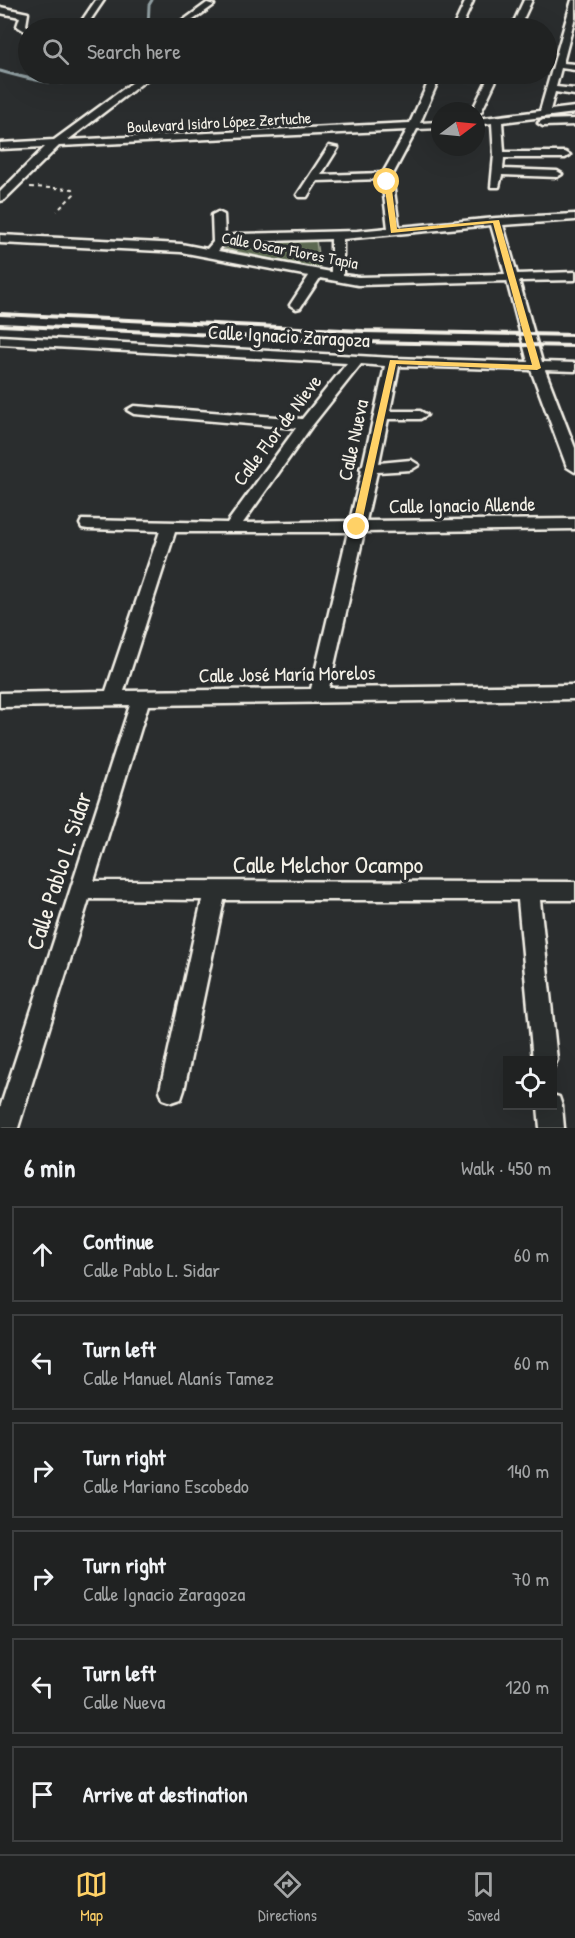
<!DOCTYPE html>
<html lang="en">
<head>
<meta charset="utf-8">
<style>
  :root { --surface:#202222; --page:#2d2f2f; --text:#f1f3f6; --muted:#a2a4a5; --line:#3d3f40; --accent:#ffd166 }
  body { margin:0; font-family:"Patrick Hand",sans-serif; background:var(--page); color:var(--text) }
  .controls { position:absolute; right:18px; bottom:18px; display:grid; overflow:hidden; border-radius:0px; box-shadow:0 6px 24px #0002 }
  .controls button { width:54px; height:54px; display:grid; place-items:center; padding:0; border:0; border-bottom:2px solid var(--line); background:var(--surface); color:var(--text); font:30px sans-serif }
  .compass { position:absolute; left:431px; top:102px; width:54px; height:54px; border-radius:50%; background:var(--surface); box-shadow:0 6px 24px #0002; rotate:74deg }
  .stop { position:absolute; width:18px; height:18px; margin:-14px; border:4px solid #ffd166; border-radius:50%; background:#fff }
  .stop.end { background:#ffd166; border-color:#fff; box-shadow:0 2px 6px #0008 }
  .list { margin:0; padding:0; list-style:none }
  h2 { display:flex; justify-content:space-between; align-items:center; height:78px; margin:0; padding:0 24px; font-size:26px }
  h2 small { font-size:20px; font-weight:400; color:var(--muted) }
  .list li { display:grid; grid-template-columns:39px 1fr auto; gap:18px; align-items:center; box-sizing:border-box; height:96px; margin:0 12px 12px; padding:0 12px; border:2px solid var(--line); border-radius:0px }
  .list b { display:block; font-size:22px; white-space:nowrap }
  .list p { margin:0; font-size:20px; white-space:nowrap; color:var(--muted) }
  .list em { font-size:20px; font-style:normal; color:var(--muted) }
  .icon { flex:none; width:33px; height:33px; fill:none; stroke:currentColor; stroke-width:2; stroke-linecap:round; stroke-linejoin:round }
  .map { position:relative; flex:none; width:575px; height:1128px; overflow:hidden }
  .search { position:absolute; background:var(--surface); box-shadow:0 6px 24px #0002; left:18px; right:18px; top:18px; height:66px; display:flex; align-items:center; gap:15px; box-sizing:border-box; padding:0 21px; border-radius:33px; color:var(--muted); font-size:22px }
  .sheet { height:726px; background:var(--surface) }
  nav { display:flex; justify-content:space-around; align-items:center; box-sizing:border-box; height:84px; border-top:2px solid var(--line); background:var(--surface); font-size:16px; color:var(--muted) }
  nav a { display:grid; justify-items:center; gap:3px }
  nav .on { color:var(--accent) }
  .map>svg:first-child { display:block }
  .green { fill:#5c6951; stroke:#a8ad9c; stroke-width:1.5 }
  .lines { fill:none; stroke-linecap:round; stroke-linejoin:round }
  .stream { stroke:#909ea1; stroke-width:3 }
  .minor-casing { stroke:#f4f1e8; stroke-width:5 }
  .path { stroke:#f4f1e8; stroke-width:2; stroke-dasharray:4 4; stroke-linecap:butt }
  .minor { fill:#2a2d2e; fill-rule:evenodd }
  .rail { stroke:#f4f1e8; stroke-width:4 }
  .route { fill:#ffd166 }
  .labels { text-anchor:middle; stroke-width:6; stroke-linejoin:round; paint-order:stroke }
  .far-street-label { font-size:16px; fill:#f4f1e8; stroke:#2a2d2e }
  .street-label { font-size:20px; fill:#f4f1e8; stroke:#2a2d2e }
  .near-street-label { font-size:24px; fill:#f4f1e8; stroke:#2a2d2e }
</style>
</head>
<body>
<div class="map">
<svg width="575" height="1128" viewBox="0 0 575 1128">
  <rect width="100%" height="100%" fill="#2a2d2e"/>
  <filter id="ink" filterUnits="userSpaceOnUse"><feTurbulence type="fractalNoise" baseFrequency=".0167" numOctaves="2"/><feDisplacementMap in="SourceGraphic" scale="12" xChannelSelector="R" yChannelSelector="G"/><feConvolveMatrix kernelMatrix="1 2 1 2 8 2 1 2 1" color-interpolation-filters="sRGB"/></filter>
  <g filter="url(#ink)">
    <path class="green" d="M316,240L320,270L221,248L237,241Z"/>
    <g class="lines">
      <g class="stream">
        <path d="M148,28L149,5L152,0"/>
        <path d="M0,71C35,81 69,90 103,74"/>
      </g>
      <defs>
        <g id="minor">
          <path d="M96,0H104L85,28H77Z"/>
          <path d="M466,0L473,1L461,28H453Z"/>
          <path d="M524,0H532L519,28H511Z"/>
          <path d="M572,0H575V17L563,63L575,64V70L561,68L556,87L575,89V95L555,92L550,110L575,107V113L502,122L504,152H565L570,155L565,158H504L503,169L557,171L562,174L557,177L502,175L499,187H491L494,155L492,123L476,125V119L540,111Z"/>
          <path d="M207,3L214,5L182,28H173Z"/>
          <path d="M0,7L28,13L26,25L30,28L28,33L17,26L20,17L0,13Z"/>
          <path d="M144,74H154L68,140L410,123L432,74H441L420,123L440,122V128L417,129L392,176L399,227L496,218L575,214V220L503,225L517,274L575,272V280L519,281L542,362L575,363V371L545,370L575,448V472L567,467L531,370L399,366L390,411H420L427,415L420,419H388L379,463L411,460L419,465L411,470L377,472L366,521L575,519V529L364,532L329,688L575,685V699L148,705L94,881L575,882V900H540L557,1060L553,1068L552,1060H533L518,900H224L184,1090L181,1099L172,1102L163,1099L160,1090L202,900L89,899L18,1128H0V1108L130,705L0,707V693L106,691L160,531L88,529L82,528L80,524L82,520L227,523L296,428L134,414L127,410L134,406L302,419L347,363L0,344V336L393,358L528,362L507,281L358,285L320,278L300,308L296,309L290,305L309,276L181,252L0,243V235L181,244L207,249L213,242L212,215L218,212L224,215L225,237L240,234L357,231L388,228L382,179L317,181L307,197H299L297,195L329,146L338,148L321,175L383,173L407,130L59,146L4,200L0,201V192L45,147L0,149V143L54,140ZM491,225L505,274L358,277L343,275V239ZM331,239V272L218,251L223,245L240,242ZM361,364L385,366L363,465L360,468L362,470L350,521L243,523L311,427ZM175,532H348L311,689L124,691Z"/>
          <path d="M490,74H499L481,112L476,115V111H472Z"/>
          <path d="M575,119V125L543,126L538,123L543,120Z"/>
          <path d="M552,1095L559,1097L562,1106L564,1128H540L538,1106H552Z"/>
        </g>
      </defs>
      <use href="#minor" class="minor-casing"/>
      <path class="path" d="M30,187L73,189L74,194L57,211"/>
      <use href="#minor" class="minor"/>
      <g class="rail">
        <path d="M0,314L363,331L575,335"/>
        <path d="M0,325L363,342L575,346"/>
      </g>
    </g>
  </g>
  <path class="route" d="M387,180L391,182L397,229L499,220L541,368L537,370L396,364L361,527L357,530L352,527L390,360L532,365L493,223L391,233L384,182Z"/>
  <g class="labels">
    <g class="far-street-label">
      <text transform="translate(219 122) rotate(-3)" y="6">Boulevard Isidro López Zertuche</text>
      <text transform="translate(290 250) rotate(11)" y="6">Calle Oscar Flores Tapia</text>
    </g>
    <g class="street-label">
      <text transform="translate(289 336) rotate(3)" y="7">Calle Ignacio Zaragoza</text>
      <text transform="translate(277 430) rotate(-53)" y="7">Calle Flor de Nieve</text>
      <text transform="translate(353 440) rotate(-78)" y="7">Calle Nueva</text>
      <text transform="translate(462 505) rotate(-1)" y="7">Calle Ignacio Allende</text>
      <text transform="translate(287 674) rotate(-1)" y="7">Calle José María Morelos</text>
    </g>
    <g class="near-street-label">
      <text x="328" y="873">Calle Melchor Ocampo</text>
      <text transform="translate(59 871) rotate(-72)" y="8">Calle Pablo L. Sidar</text>
    </g>
  </g>
</svg>
<div class="controls">
<button><svg class="icon" aria-label="locate" viewBox="0 0 24 24"><circle cx="12" cy="12" r="6"/><path d="M12 2v4M12 18v4M2 12h4M18 12h4"/></svg></button>
</div>
<svg class="compass" viewBox="-18 -18 36 36"><path d="M0-13l5 13h-10z" fill="#e53935"/><path d="M0 13l5-13h-10z" fill="#a2a4a5"/></svg>
<div class="stop" style="left:387px;top:182px"></div>
<div class="stop end" style="left:357px;top:527px"></div>
<div class="search"><svg class="icon" aria-label="search" viewBox="0 0 24 24"><circle cx="10" cy="10" r="6"/><path d="M15 15l6 6"/></svg>Search here</div>
</div>
<section class="sheet">
<h2>6 min<small>Walk · 450 m</small></h2>
<ul class="list">
<li><svg class="icon" aria-label="ahead" viewBox="0 0 24 24"><path d="M12 20V5M6 11l6-6 6 6"/></svg><div><b>Continue</b><p>Calle Pablo L. Sidar</p></div><em>60 m</em></li>
<li><svg class="icon" aria-label="left" viewBox="0 0 24 24"><path d="M17 20v-9H6M10 6l-5 5 5 5"/></svg><div><b>Turn left</b><p>Calle Manuel Alanís Tamez</p></div><em>60 m</em></li>
<li><svg class="icon" aria-label="right" viewBox="0 0 24 24"><path d="M7 20v-9h11M14 6l5 5-5 5"/></svg><div><b>Turn right</b><p>Calle Mariano Escobedo</p></div><em>140 m</em></li>
<li><svg class="icon" aria-label="right" viewBox="0 0 24 24"><path d="M7 20v-9h11M14 6l5 5-5 5"/></svg><div><b>Turn right</b><p>Calle Ignacio Zaragoza</p></div><em>70 m</em></li>
<li><svg class="icon" aria-label="left" viewBox="0 0 24 24"><path d="M17 20v-9H6M10 6l-5 5 5 5"/></svg><div><b>Turn left</b><p>Calle Nueva</p></div><em>120 m</em></li>
<li><svg class="icon" aria-label="arrive" viewBox="0 0 24 24"><path d="M6 21V4h12l-3 4 3 4H6"/></svg><div><b>Arrive at destination</b></div></li>
</ul>
</section>
<nav>
<a class="on"><svg class="icon" aria-label="map" viewBox="0 0 24 24"><path d="M3 6l6-2 6 2 6-2v14l-6 2-6-2-6 2zM9 4v14M15 6v14"/></svg>Map</a>
<a><svg class="icon" aria-label="directions" viewBox="0 0 24 24"><path d="M12 3l9 9-9 9-9-9zM9 14v-3h6M13 9l2 2-2 2"/></svg>Directions</a>
<a><svg class="icon" aria-label="saved" viewBox="0 0 24 24"><path d="M7 4h10v16l-5-4-5 4z"/></svg>Saved</a>
</nav>
</body>
</html>
